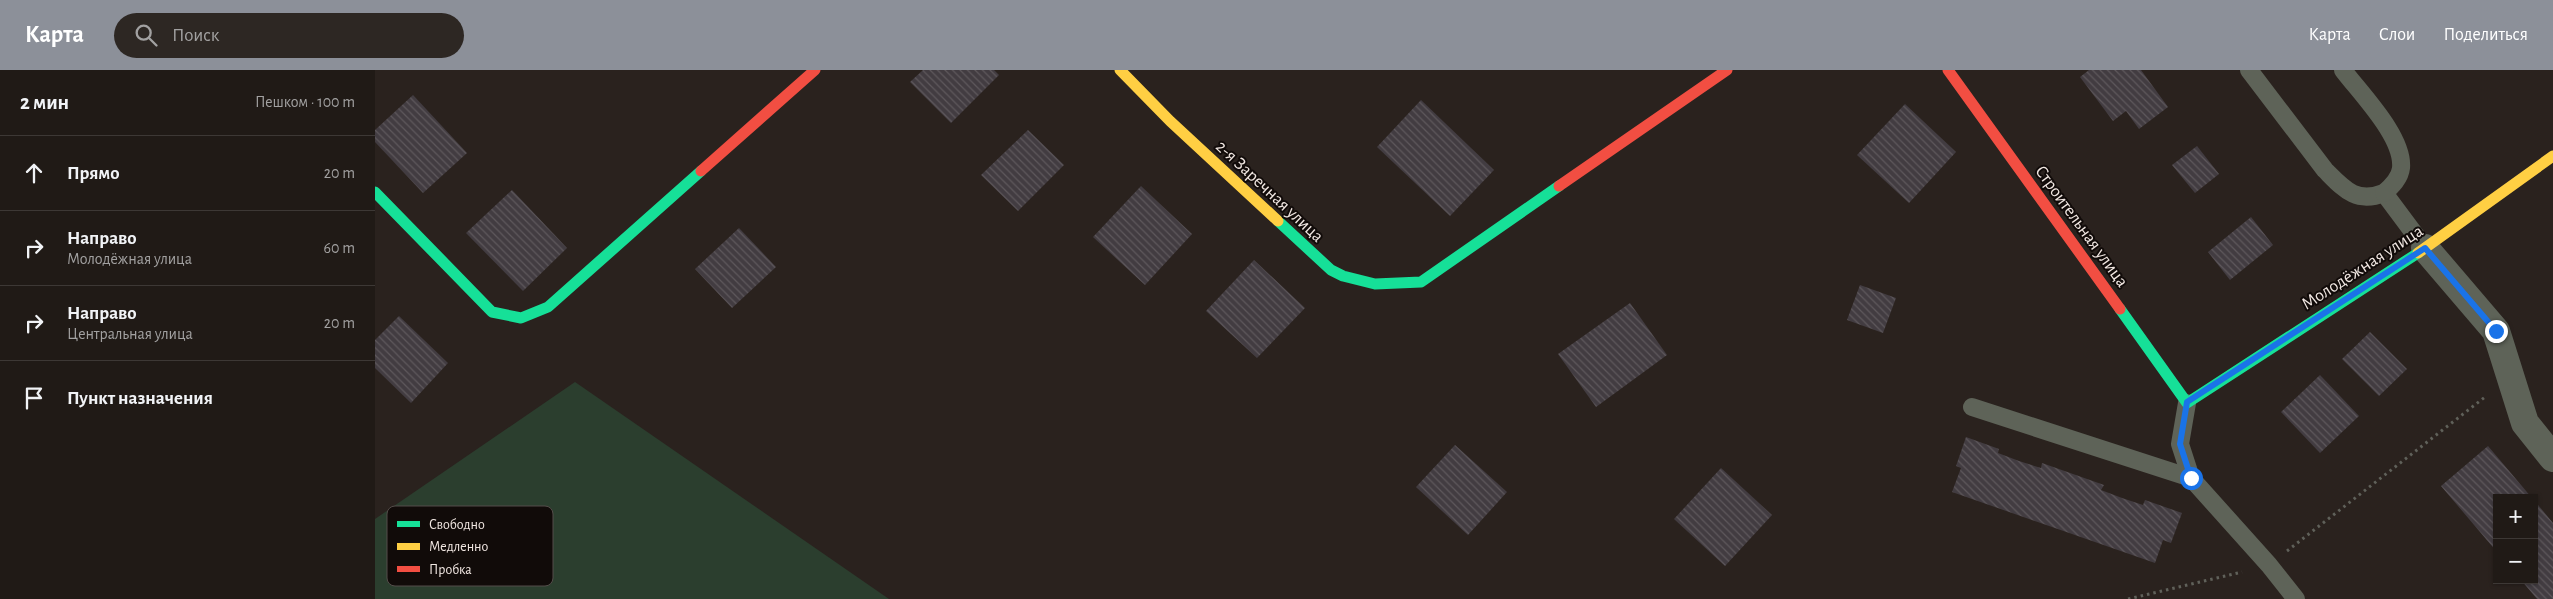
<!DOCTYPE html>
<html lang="ru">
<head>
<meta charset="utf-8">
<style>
  :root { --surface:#201a16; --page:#2d2723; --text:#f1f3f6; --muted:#a2a1a1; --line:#3d3835; --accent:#8c9099 }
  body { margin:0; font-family:"Alegreya Sans",sans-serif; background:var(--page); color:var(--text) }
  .controls { position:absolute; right:15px; bottom:15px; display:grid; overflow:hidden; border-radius:0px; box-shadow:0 1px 4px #0004 }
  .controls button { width:45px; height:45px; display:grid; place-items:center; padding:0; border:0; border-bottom:1px solid var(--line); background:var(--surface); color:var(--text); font:25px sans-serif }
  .stop { position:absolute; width:15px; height:15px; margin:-11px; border:4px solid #1a73e8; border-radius:50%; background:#fff }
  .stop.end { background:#1a73e8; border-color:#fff; box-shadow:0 1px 5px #0008 }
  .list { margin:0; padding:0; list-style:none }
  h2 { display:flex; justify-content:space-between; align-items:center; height:65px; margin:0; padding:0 20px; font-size:21px }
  h2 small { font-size:16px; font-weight:400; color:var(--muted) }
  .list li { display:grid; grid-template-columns:32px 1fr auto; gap:15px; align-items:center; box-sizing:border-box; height:75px; padding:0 20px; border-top:1px solid var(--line) }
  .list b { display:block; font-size:19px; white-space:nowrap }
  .list p { margin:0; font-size:16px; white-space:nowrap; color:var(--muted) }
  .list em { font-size:16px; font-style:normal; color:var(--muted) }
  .icon { flex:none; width:28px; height:28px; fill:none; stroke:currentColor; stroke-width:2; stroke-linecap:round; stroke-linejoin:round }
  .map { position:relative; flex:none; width:2178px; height:529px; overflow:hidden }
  header { display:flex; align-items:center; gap:30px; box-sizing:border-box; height:70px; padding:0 25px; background:var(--accent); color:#fff }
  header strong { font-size:24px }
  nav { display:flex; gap:28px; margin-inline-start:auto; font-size:18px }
  .search { width:350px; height:45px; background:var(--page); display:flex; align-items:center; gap:12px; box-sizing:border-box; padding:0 18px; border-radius:28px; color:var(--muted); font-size:19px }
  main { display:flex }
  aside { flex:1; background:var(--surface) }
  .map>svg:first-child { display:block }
  .grass { fill:#2b3e2e }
  .building { fill:url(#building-back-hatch) }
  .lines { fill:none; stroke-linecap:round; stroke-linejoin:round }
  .path { stroke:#60615a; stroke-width:3; stroke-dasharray:2.5 4; stroke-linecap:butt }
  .lane { stroke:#5e6358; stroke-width:18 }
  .street { stroke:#5e6358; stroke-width:28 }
  .fast { stroke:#16e098; stroke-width:11 }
  .slow { stroke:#ffcf43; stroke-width:11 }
  .jam { stroke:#f24e42; stroke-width:11 }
  .route { stroke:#1a73e8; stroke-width:6 }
  .labels { text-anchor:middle; stroke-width:4; stroke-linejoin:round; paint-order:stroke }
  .street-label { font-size:18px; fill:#f1e7e2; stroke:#110b09 }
  .key { fill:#110b09; stroke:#544d4a; stroke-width:1 }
  .key-label { font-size:14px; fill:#f1e7e2 }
</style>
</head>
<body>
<header>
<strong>Карта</strong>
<div class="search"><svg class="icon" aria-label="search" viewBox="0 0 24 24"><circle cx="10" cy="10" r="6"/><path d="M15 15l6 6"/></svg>Поиск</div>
<nav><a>Карта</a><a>Слои</a><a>Поделиться</a></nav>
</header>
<main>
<aside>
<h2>2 мин<small>Пешком · 100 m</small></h2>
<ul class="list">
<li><svg class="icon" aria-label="ahead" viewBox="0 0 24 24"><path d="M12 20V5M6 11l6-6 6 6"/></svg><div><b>Прямо</b></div><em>20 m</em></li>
<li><svg class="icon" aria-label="right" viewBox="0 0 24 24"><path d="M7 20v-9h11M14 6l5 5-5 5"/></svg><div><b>Направо</b><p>Молодёжная улица</p></div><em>60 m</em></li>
<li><svg class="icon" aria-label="right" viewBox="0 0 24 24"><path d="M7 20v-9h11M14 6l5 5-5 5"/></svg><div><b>Направо</b><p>Центральная улица</p></div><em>20 m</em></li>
<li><svg class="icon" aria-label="arrive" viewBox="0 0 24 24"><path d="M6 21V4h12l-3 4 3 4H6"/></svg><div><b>Пункт назначения</b></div></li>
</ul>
</aside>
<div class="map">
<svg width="2178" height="529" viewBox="0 0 2178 529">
  <defs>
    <pattern id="building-back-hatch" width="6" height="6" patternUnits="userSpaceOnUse" patternTransform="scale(1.25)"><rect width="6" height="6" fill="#423c41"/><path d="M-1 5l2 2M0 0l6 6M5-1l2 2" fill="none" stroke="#5e585c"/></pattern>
  </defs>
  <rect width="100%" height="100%" fill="#2a221e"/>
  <path class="grass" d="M200,312L514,529H0V449Z"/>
  <g class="building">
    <path d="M548,0H619L624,5L576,53L535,12Z"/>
    <path d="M1714,0H1766L1793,37L1764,59L1751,41L1738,51L1705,7Z"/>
    <path d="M38,25L92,83L48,123L0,72V60Z"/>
    <path d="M1046,30L1119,100L1075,146L1002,77Z"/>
    <path d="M1530,34L1581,82L1534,133L1482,85Z"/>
    <path d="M653,60L689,95L643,141L606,105Z"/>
    <path d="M1822,76L1844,104L1820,123L1797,95Z"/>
    <path d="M766,116L817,164L770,215L718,167Z"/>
    <path d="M137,120L192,178L148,221L91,163Z"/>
    <path d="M1876,147L1898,175L1855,210L1833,182Z"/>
    <path d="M364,158L401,197L357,238L320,199Z"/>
    <path d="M879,190L930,238L882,288L831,241Z"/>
    <path d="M1485,215L1521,228L1508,263L1472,250Z"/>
    <path d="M1255,233L1292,285L1221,337L1183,284Z"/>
    <path d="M24,246L73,293L36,333L0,298V270Z"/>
    <path d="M1995,262L2032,299L2004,326L1967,289Z"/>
    <path d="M1945,305L1984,346L1945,383L1906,342Z"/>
    <path d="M1591,367L1624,379L1623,383L1644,391L1666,398L1667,393L1729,415L1726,420L1747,428L1768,435L1770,430L1807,443L1796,473L1788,470L1780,493L1577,422L1586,398L1581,396Z"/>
    <path d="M1080,375L1132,422L1093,465L1041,417Z"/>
    <path d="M2113,376L2157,428H2122V482L2066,416Z"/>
    <path d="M1346,398L1397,445L1350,496L1299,449Z"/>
    <path d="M2159,430L2178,453V529H2162L2146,510H2159Z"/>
  </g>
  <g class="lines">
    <g class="path">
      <path d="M1912,481L2110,327"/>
      <path d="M1753,529L1867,502"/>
    </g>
    <g class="lane">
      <path d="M1874,0L1950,100C1969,119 1981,134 2009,123L2050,178"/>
      <path d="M1968,0C1986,24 2029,67 2026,98C2025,108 2017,116 2009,123"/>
      <path d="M1812,333L1805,374L1816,408L1894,495L1921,529"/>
      <path d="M1597,337L1816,408"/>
    </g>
    <path class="street" d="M2050,178L2121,261L2150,353L2178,388"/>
    <g class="fast">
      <path d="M0,122L117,242L146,248L173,237L326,101"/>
      <path d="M903,151L956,200L968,206L1000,214L1046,212L1184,116"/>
      <path d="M1745,239L1812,333L2043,183"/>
    </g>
    <g class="slow">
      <path d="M745,0L795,51L903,151"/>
      <path d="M2043,183L2178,86"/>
    </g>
    <g class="jam">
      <path d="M1573,0L1745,239"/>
      <path d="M326,101L440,0"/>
      <path d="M1184,116L1352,0"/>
    </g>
  </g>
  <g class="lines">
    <path class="route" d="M1816,408L1805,374L1812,332L2050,178L2121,261"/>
  </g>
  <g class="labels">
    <g class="street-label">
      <text transform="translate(895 121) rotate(43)" y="6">2-я Заречная улица</text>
      <text transform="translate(1707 156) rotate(54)" y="6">Строительная улица</text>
      <text transform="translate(1987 197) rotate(-33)" y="6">Молодёжная улица</text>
    </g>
  </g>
  <rect x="12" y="436" width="166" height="80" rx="8" class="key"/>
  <rect x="22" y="451" width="23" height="6" fill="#16e098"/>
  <rect x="22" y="473" width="23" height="7" fill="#ffcf43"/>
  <rect x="22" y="496" width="23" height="6" fill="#f24e42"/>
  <g class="key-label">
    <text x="54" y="459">Свободно</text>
    <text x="54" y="481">Медленно</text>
    <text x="54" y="504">Пробка</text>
  </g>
</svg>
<div class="controls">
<button>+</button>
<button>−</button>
</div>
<div class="stop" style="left:1816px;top:408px"></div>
<div class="stop end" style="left:2121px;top:261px"></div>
</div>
</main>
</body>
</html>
